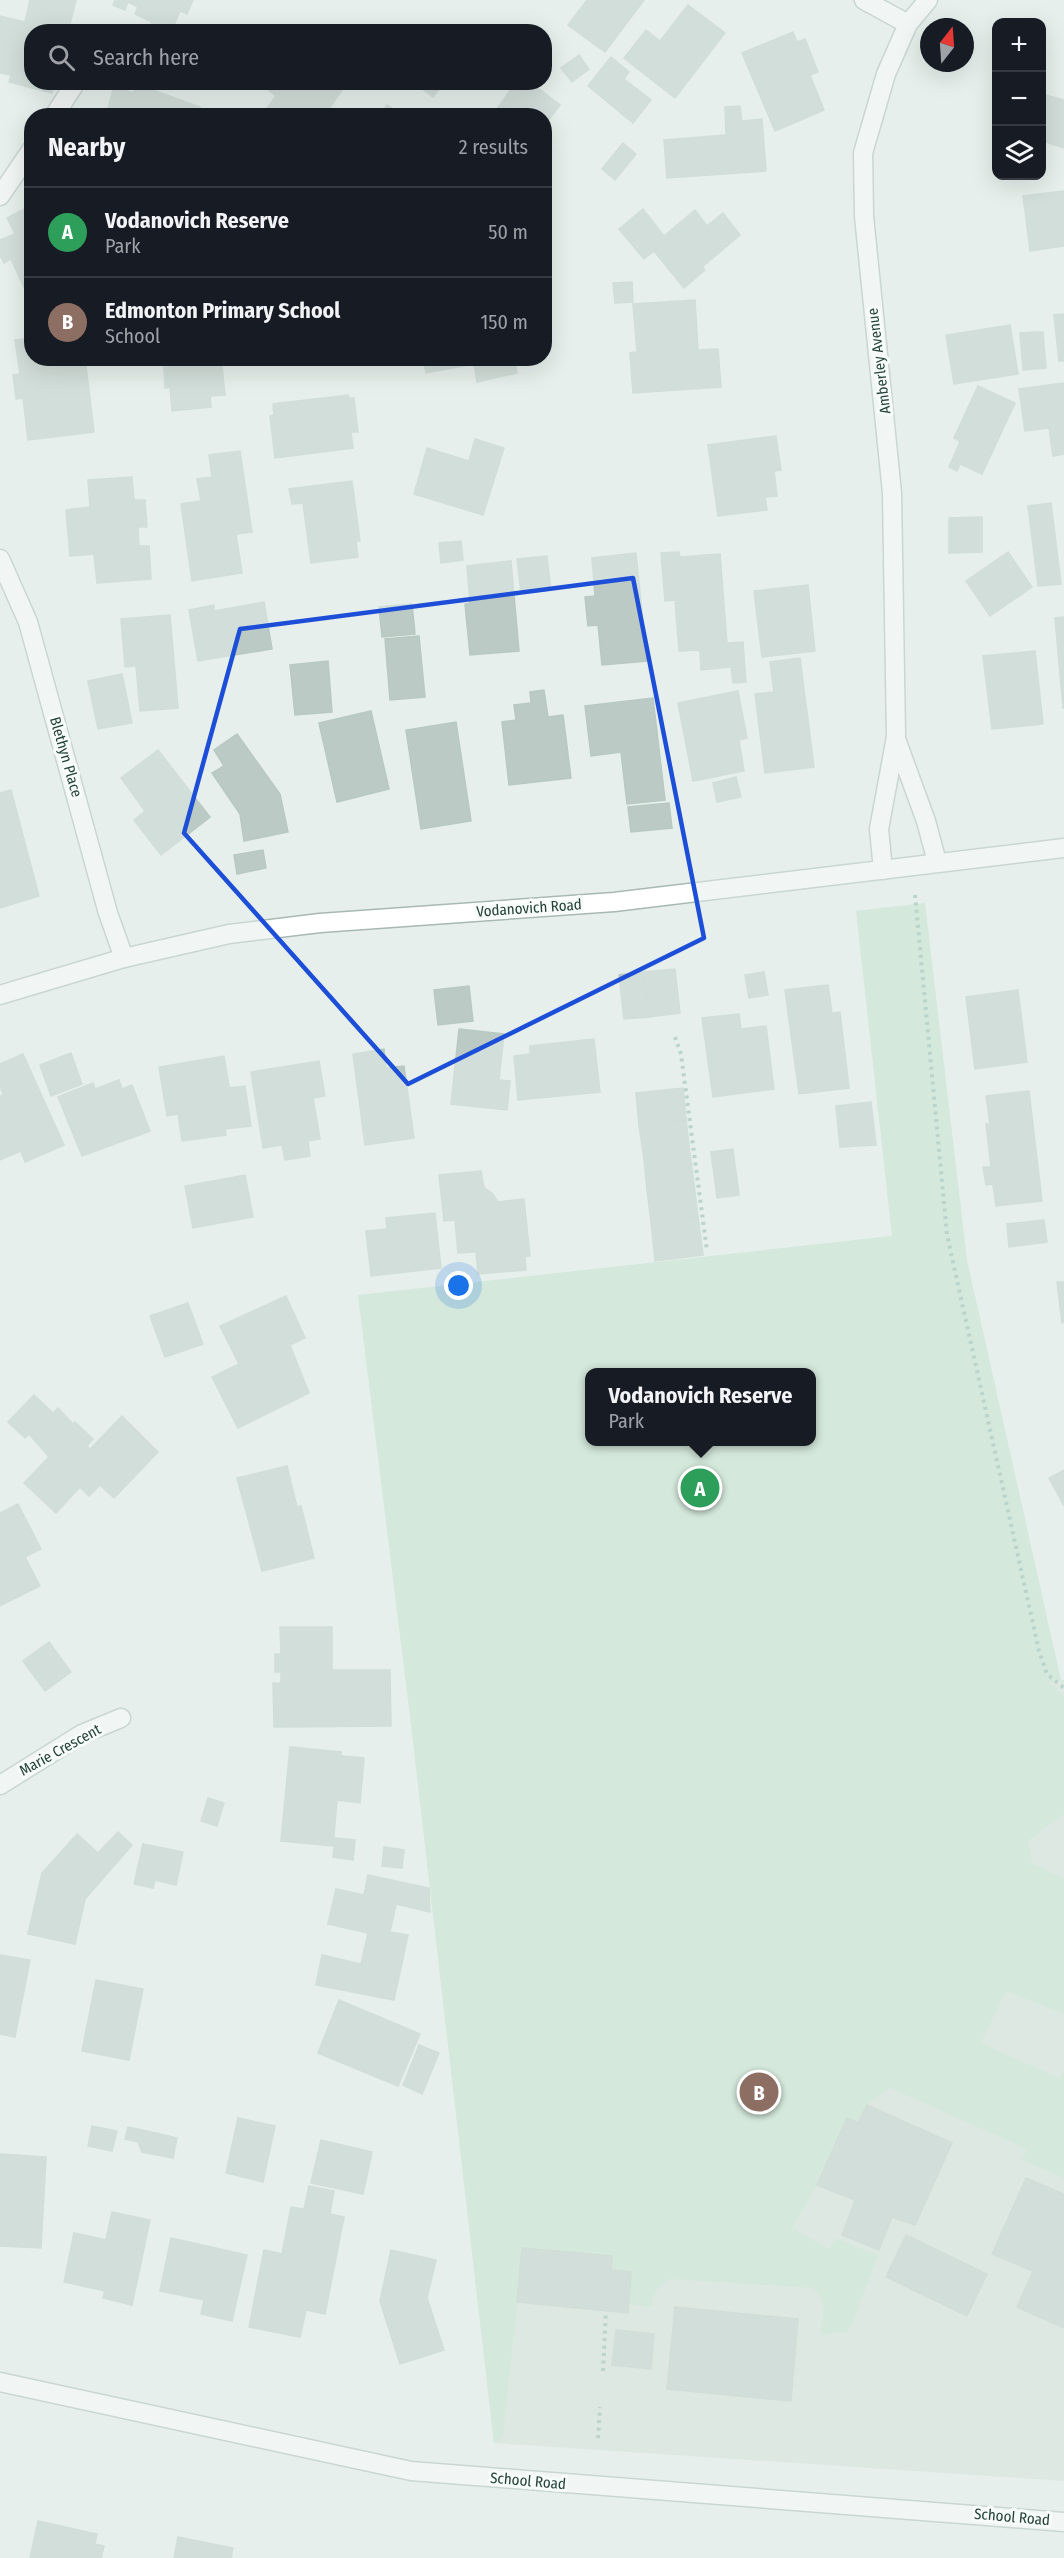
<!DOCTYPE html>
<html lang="en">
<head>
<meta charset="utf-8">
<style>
  :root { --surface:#171b24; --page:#242831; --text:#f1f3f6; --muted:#9ea1a6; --line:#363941; --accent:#0f766e }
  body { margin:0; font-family:"Fira Sans Condensed",sans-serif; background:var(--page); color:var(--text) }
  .controls { position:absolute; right:18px; top:18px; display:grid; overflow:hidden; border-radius:12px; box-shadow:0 6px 24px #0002 }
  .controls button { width:54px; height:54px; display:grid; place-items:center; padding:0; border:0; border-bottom:2px solid var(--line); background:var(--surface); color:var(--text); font:30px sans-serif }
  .compass { position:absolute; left:920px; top:18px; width:54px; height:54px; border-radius:50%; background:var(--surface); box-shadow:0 6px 24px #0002; rotate:17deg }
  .you { position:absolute; left:459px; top:1286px; width:21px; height:21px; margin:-15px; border:4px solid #fff; border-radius:50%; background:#1a73e8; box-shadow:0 0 0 9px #1a73e833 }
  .badge { display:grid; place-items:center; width:39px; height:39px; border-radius:50%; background:var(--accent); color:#fff; font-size:20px; font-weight:700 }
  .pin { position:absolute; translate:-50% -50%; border:3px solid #fff; box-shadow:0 2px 6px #0006 }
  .popup { position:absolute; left:585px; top:1368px; width:231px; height:78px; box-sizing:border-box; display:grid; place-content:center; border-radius:12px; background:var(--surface); filter:drop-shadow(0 2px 4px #0005); font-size:20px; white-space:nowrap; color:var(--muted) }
  .popup b { font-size:22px; color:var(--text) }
  .popup::after { content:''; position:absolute; left:50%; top:100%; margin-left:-12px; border:12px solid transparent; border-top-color:var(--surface) }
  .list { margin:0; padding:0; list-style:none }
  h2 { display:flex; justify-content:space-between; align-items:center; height:78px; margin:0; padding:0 24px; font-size:26px }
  h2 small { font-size:20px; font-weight:400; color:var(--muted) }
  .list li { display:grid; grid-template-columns:39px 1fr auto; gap:18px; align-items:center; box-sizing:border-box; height:90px; padding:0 24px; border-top:2px solid var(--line) }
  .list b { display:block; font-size:22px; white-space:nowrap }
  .list p { margin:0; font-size:20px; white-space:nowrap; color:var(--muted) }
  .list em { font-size:20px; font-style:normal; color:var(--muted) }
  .icon { flex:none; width:33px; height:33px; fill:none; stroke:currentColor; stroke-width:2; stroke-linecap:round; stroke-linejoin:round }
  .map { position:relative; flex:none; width:1064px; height:2558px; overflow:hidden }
  .search { position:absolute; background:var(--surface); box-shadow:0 6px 24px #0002; left:24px; top:24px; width:528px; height:66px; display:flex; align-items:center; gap:15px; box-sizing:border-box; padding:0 21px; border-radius:24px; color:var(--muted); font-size:22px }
  .panel { position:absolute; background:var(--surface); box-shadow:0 6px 24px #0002; left:24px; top:108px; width:528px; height:258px; border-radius:24px }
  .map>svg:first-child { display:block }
  .built { fill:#d4dfda }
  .green { fill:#bfe0c8; fill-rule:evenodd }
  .building { fill:#bbcac4; stroke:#b8c9c2; stroke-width:1.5 }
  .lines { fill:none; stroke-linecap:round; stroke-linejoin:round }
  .service-casing { stroke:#a8b8b2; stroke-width:21 }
  .minor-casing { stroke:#a8b8b2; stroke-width:21 }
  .tertiary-casing { stroke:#a8b8b2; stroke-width:21 }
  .path { stroke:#86b3a5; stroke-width:4; stroke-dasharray:3 4.5; stroke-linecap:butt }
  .service { stroke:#fff; stroke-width:18 }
  .minor { stroke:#fff; stroke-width:18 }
  .tertiary { stroke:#fff; stroke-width:18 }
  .marked { fill:none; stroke:#1d4ed8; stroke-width:4.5; stroke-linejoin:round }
  .labels { text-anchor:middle; stroke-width:6; stroke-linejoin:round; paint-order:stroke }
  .street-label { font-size:15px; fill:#24423a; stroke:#f7fbf9 }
</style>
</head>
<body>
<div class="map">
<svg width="1064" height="2558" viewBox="0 0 1064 2558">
  <rect width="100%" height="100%" fill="#e6efeb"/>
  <path class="built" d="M1064,1680V2481L494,2443L413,1741Z"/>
  <path class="green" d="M925,903L967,1260L1061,1680H1064V1683L1061,1680L1049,1682L1064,1696V1814L1029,1840L1032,1863L1064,1879V2014L1006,1991L981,2043L1059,2078L1064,2070V2178L1022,2160L1027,2149L890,2088L867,2105L858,2123L847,2118L817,2185L792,2228L829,2249L836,2238L878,2255L854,2320L846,2333L821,2334C823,2315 828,2301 813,2288L669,2279C657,2287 653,2293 653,2307L629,2304L631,2272L611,2270L612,2256L523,2248L503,2437L494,2443L413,1741L358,1295L892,1236L856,911ZM589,1372H811V1442H589Z"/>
  <g class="building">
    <path d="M30,0H76L68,32H32V82H55L52,93L9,82L11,75L0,73V16L25,22Z"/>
    <path d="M115,0H193L187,14L180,11L171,32H148L152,22L135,14L138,7L128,2L125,10L113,5Z"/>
    <path d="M587,0H644L605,52L568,25Z"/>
    <path d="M688,5L725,33L675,98L624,58L646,30L660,41Z"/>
    <path d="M793,32L797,42L805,39L818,72L810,75L824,110L775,131L742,53Z"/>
    <path d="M579,55L589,69L572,82L561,68Z"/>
    <path d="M611,57L629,72L624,79L651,100L633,123L588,86Z"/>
    <path d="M258,82H331L342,90L324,116H261L276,96Z"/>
    <path d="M413,82H445L433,97Z"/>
    <path d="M516,82H530L560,105L544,126V116H492Z"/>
    <path d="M136,84L200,107L197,116H106L114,86L133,93Z"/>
    <path d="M1042,94L1064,100V148L1042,141Z"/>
    <path d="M387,105L403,116H380Z"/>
    <path d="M740,106L742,121L762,119L766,171L667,178L664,140L726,135L725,107Z"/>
    <path d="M623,143L636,154L615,180L602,169Z"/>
    <path d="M1064,191V246L1030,251L1023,196Z"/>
    <path d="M24,209L32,225V305L11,259L4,263L0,255V240L15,234L7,218Z"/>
    <path d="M643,209L664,236L695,210L707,226L723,213L740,235L702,267L705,270L684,288L654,251L644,259L619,229Z"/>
    <path d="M632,282L633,302L615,303L613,283Z"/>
    <path d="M695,300L698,350L718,349L721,387L633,393L630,353L637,352L633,304Z"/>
    <path d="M1064,314V361H1059L1054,315Z"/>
    <path d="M1010,325L1018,374L954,384L946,335Z"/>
    <path d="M1034,332H1043L1046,368L1023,370L1020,333Z"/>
    <path d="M32,338V358H85L94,432L28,440L23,398L16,399L13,375L20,374L15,340Z"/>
    <path d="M167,358H221L225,395L210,396L211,407L172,411L170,387L165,388L164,367H168Z"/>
    <path d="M423,358H514L517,373L477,382L474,364L426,373Z"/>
    <path d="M1064,383V454L1053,456L1049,428L1025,431L1019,389Z"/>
    <path d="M978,386L1015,403L982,474L960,464L957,471L949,467L960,442L954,438Z"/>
    <path d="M348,395L349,398H354L358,432H351L353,448L275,458L270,416L274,415L273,404Z"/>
    <path d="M776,436L781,470L774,471L777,496L765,497L767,510L718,516L708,445Z"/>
    <path d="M475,439L504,448L483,515L414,494L427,448L469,461Z"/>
    <path d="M240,451L252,532L236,534L242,573L192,581L181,504L201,501L197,479L212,477L209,455Z"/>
    <path d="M132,477L134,500H145L147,527H138L139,546H149L151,579L97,583L94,554L70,556L66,510L90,507L88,480Z"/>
    <path d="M352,481L360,541H356L358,557L311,563L303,503L292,504L289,489Z"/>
    <path d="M1051,503L1061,584L1038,586L1028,506Z"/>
    <path d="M982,517V552L949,553V518Z"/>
    <path d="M461,541L463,560L441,563L439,543Z"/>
    <path d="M679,552L680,557L720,554L727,643L743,642L746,682L733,683L731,667L701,670L700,650L679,651L675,600L665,601L661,553Z"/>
    <path d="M1008,552L1032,587L990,616L966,581Z"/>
    <path d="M636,553L647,661L602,665L598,625L588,626L585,597L595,596L592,558Z"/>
    <path d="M547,556L551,590L521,593L517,559Z"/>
    <path d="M511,561L519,651L470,655L465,604L470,603L467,566Z"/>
    <path d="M808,585L815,651L762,657L754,591Z"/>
    <path d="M264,602L272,649L198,661L189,610L214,605V611Z"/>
    <path d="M412,604L415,634L382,637L379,607Z"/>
    <path d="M170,615L178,708L140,711L136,666L125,667L121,619Z"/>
    <path d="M1064,617V708H1063L1055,618Z"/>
    <path d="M419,636L425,697L390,700L385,639Z"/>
    <path d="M1035,651L1043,724L992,729L983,656Z"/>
    <path d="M800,658L814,767L765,773L755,694L774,692L770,662Z"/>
    <path d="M328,661L332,712L295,715L290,665Z"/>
    <path d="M122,674L132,723L98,729L88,681Z"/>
    <path d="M544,690L548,717L563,715L571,778L509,785L502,722L516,720L514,705L531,703L530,692Z"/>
    <path d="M738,691L747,738L739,740L744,771L693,781L678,703Z"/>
    <path d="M653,698L665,800L627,804L621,752L591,756L585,706Z"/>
    <path d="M371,711L389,789L337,802L319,723Z"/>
    <path d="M456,722L471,821L421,829L406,730Z"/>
    <path d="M237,734L280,794L288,832L244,841L240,814L212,773L224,766L214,750Z"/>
    <path d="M158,750L210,817L161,855L134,820L145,811L121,778Z"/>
    <path d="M736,777L741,797L717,802L713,783Z"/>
    <path d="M11,790L39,896L0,908V793Z"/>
    <path d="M669,803L672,828L631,832L628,807Z"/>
    <path d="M263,850L266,868L237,874L234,855Z"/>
    <path d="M675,969L680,1013L649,1017L643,972Z"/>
    <path d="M643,972L649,1017L624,1019L619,975Z"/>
    <path d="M764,972L768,995L749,998L745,975Z"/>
    <path d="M828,985L832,1013L840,1012L849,1088L799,1094L785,990Z"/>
    <path d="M469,986L473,1021L438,1025L434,990Z"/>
    <path d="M1018,990L1027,1062L975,1069L966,997Z"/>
    <path d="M739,1014L741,1029L766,1026L774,1089L713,1097L702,1018Z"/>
    <path d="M459,1029L504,1034L499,1080L510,1081L507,1110L451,1104Z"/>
    <path d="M594,1039L600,1092L518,1100L514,1056L530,1054V1046Z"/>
    <path d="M384,1049L386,1068L404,1066L414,1138L365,1145L353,1054Z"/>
    <path d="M71,1053L82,1084L51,1096L40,1065Z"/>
    <path d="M23,1054L64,1145L25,1162L21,1151L0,1160V1097L3,1094L0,1086V1064Z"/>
    <path d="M224,1056L230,1092L219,1093L226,1135L182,1141L178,1114L167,1116L159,1067Z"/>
    <path d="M319,1061L325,1096L313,1098L320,1139L308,1141L310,1156L285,1160L282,1145L263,1148L251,1072Z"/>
    <path d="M119,1080L122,1089L132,1085L150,1131L82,1156L58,1097L93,1083L95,1089Z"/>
    <path d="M245,1086L251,1126L225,1129L219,1093L230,1092L229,1088Z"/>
    <path d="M683,1088L686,1120L639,1125L636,1093Z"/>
    <path d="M1029,1091L1042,1201L996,1206L993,1184L986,1185L983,1167H991L986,1124H990L986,1096Z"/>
    <path d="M871,1102L876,1145L840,1147L836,1106Z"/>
    <path d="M686,1120L690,1154L644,1159L639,1125Z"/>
    <path d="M733,1149L739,1195L717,1198L711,1152Z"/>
    <path d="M690,1154L694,1184L647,1190L644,1159Z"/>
    <path d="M481,1171L484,1188L492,1193L498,1202L524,1199L530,1256H525L526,1270L478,1274L476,1252L458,1253L455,1220L444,1221L439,1175Z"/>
    <path d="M245,1175L253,1217L193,1228L185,1186Z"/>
    <path d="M694,1184L698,1217L651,1222L647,1190Z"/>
    <path d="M435,1213L441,1268L371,1276L366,1231L387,1229L386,1218Z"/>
    <path d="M698,1217L703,1255L655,1261L651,1222Z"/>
    <path d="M1044,1220L1047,1242L1009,1247L1007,1224Z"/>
    <path d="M1057,1282H1064V1322L1062,1323Z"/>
    <path d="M286,1296L305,1338L290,1345L309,1393L238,1428L212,1377L239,1364L220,1326Z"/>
    <path d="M188,1303L203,1344L165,1357L150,1316Z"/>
    <path d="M34,1395L53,1413L58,1408L73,1424L75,1422L93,1439L87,1446L90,1449L122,1416L158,1452L114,1498L100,1485L89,1496L80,1487L56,1513L24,1483L49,1457L29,1434L25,1438L8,1422Z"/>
    <path d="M287,1466L297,1507L301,1506L314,1558L262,1571L237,1478Z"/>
    <path d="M1064,1470V1506L1049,1478Z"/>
    <path d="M18,1504L41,1549L25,1557L40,1586L0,1606V1513Z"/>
    <path d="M280,1627H332V1670H390L391,1726L274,1727L273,1683H281V1672H275V1654H281Z"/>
    <path d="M49,1642L71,1672L45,1691L23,1661Z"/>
    <path d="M290,1747L341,1752V1756L364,1758L360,1803L337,1800L333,1846L281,1841Z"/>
    <path d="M208,1798L224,1803L217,1826L201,1821Z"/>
    <path d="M118,1832L132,1845L85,1899L75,1944L28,1934L42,1873L77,1834L98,1853Z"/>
    <path d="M335,1838L355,1840L353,1860L333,1857Z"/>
    <path d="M143,1844L183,1852L176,1885L155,1880L153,1888L134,1884Z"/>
    <path d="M384,1847L404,1850L402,1868L382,1866Z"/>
    <path d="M368,1875L429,1888L430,1912L396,1904L390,1932L408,1935L394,2000L316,1985L322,1955L361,1964L368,1933L328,1924L336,1889L364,1895Z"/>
    <path d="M0,1955L30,1960L15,2037L0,2034Z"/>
    <path d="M96,1980L143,1989L129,2060L82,2051Z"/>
    <path d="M339,2000L420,2034L398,2086L318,2053Z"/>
    <path d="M419,2045L439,2053L422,2094L403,2085Z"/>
    <path d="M867,2105L952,2143L915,2225L892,2217L879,2250L842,2235L855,2200L817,2185L847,2118L858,2123Z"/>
    <path d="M238,2118L275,2126L263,2182L226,2173Z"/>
    <path d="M92,2126L117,2131L112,2151L88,2146Z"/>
    <path d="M128,2127L156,2133L152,2154L142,2152L138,2142L125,2139Z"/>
    <path d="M156,2133L177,2138L173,2158L152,2154Z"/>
    <path d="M321,2140L372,2152L363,2194L311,2183Z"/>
    <path d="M0,2154L46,2157L41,2248L0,2246Z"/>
    <path d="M1026,2178L1064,2194V2328L1017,2307L1033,2271L992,2254Z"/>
    <path d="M309,2186L334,2191L330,2214L344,2217L325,2314L306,2310L300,2337L249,2327L264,2250L282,2254L291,2207L304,2209Z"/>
    <path d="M112,2212L150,2220L132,2305L103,2298L105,2291L64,2282L74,2233L106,2240Z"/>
    <path d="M906,2235L987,2274L967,2316L886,2277Z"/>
    <path d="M171,2238L247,2255L232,2321L201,2314L204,2300L160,2291Z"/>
    <path d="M522,2248L612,2256L611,2270L631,2272L628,2313L517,2302Z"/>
    <path d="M391,2250L436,2260L427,2298L444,2350L400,2364L380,2301Z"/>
    <path d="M675,2307L798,2319L791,2401L667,2389Z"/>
    <path d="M616,2330L654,2334L651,2369L612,2365Z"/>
    <path d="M38,2521L97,2534L95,2544L104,2546L101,2558H30Z"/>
    <path d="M178,2537L233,2548L231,2558H174Z"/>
  </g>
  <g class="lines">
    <defs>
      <g id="service">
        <path d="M54,116L76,82"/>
        <path d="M0,196L32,149"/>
      </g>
      <g id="minor">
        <path d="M864,0L908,24"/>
        <path d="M0,559L28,622L108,913L124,958"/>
        <path d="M896,739L926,821L937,862"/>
        <path d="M883,870L879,829L896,737L892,493L864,216L863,153L886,74L908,24L928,0"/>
        <path d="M0,995L124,958L229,934L320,923L614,902L1064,848"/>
        <path d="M0,1785L82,1734L121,1718"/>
      </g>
      <path id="tertiary" d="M0,2382L411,2471L1064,2522"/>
    </defs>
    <use href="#service" class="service-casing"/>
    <use href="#minor" class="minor-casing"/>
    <use href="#tertiary" class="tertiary-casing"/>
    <g class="path">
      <path d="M915,895L947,1235L1039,1651L1047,1674L1064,1688"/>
      <path d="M675,1037L681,1054L707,1251"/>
      <path d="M603,2371L606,2311"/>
      <path d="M598,2438L600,2407"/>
    </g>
    <use href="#service" class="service"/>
    <use href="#minor" class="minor"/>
    <use href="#tertiary" class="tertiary"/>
  </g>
  <path d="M0 0H1064V2558H0ZM633,578L704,938L408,1084L184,833L240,629Z" fill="#e6efeb" fill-opacity=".55" fill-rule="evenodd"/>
  <path class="marked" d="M633,578L704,938L408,1084L184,833L240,629Z"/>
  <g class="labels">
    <g class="street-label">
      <text transform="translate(879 361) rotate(-97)" y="5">Amberley Avenue</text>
      <text transform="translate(66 757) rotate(74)" y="5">Blethyn Place</text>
      <text transform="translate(529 908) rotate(-4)" y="5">Vodanovich Road</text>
      <text transform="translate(60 1750) rotate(-29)" y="5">Marie Crescent</text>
      <text transform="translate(528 2481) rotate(5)" y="5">School Road</text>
      <text transform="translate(1012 2517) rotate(5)" y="5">School Road</text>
    </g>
  </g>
</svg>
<div class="controls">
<button>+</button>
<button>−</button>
<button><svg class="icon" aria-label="layers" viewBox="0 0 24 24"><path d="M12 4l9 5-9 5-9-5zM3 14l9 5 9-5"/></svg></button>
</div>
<svg class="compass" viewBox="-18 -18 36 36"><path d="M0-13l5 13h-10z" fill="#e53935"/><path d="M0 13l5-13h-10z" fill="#9ea1a6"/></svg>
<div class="you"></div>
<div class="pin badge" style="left:700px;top:1488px;background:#2e9e5b">A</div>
<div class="popup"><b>Vodanovich Reserve</b>Park</div>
<div class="pin badge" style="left:759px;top:2092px;background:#8d6e63">B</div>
<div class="search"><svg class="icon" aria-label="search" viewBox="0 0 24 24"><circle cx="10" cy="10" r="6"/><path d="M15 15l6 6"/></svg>Search here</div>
<section class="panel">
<h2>Nearby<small>2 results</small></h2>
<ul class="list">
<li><span class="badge" style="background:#2e9e5b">A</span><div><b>Vodanovich Reserve</b><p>Park</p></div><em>50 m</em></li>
<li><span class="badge" style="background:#8d6e63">B</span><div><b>Edmonton Primary School</b><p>School</p></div><em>150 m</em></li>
</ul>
</section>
</div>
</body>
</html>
